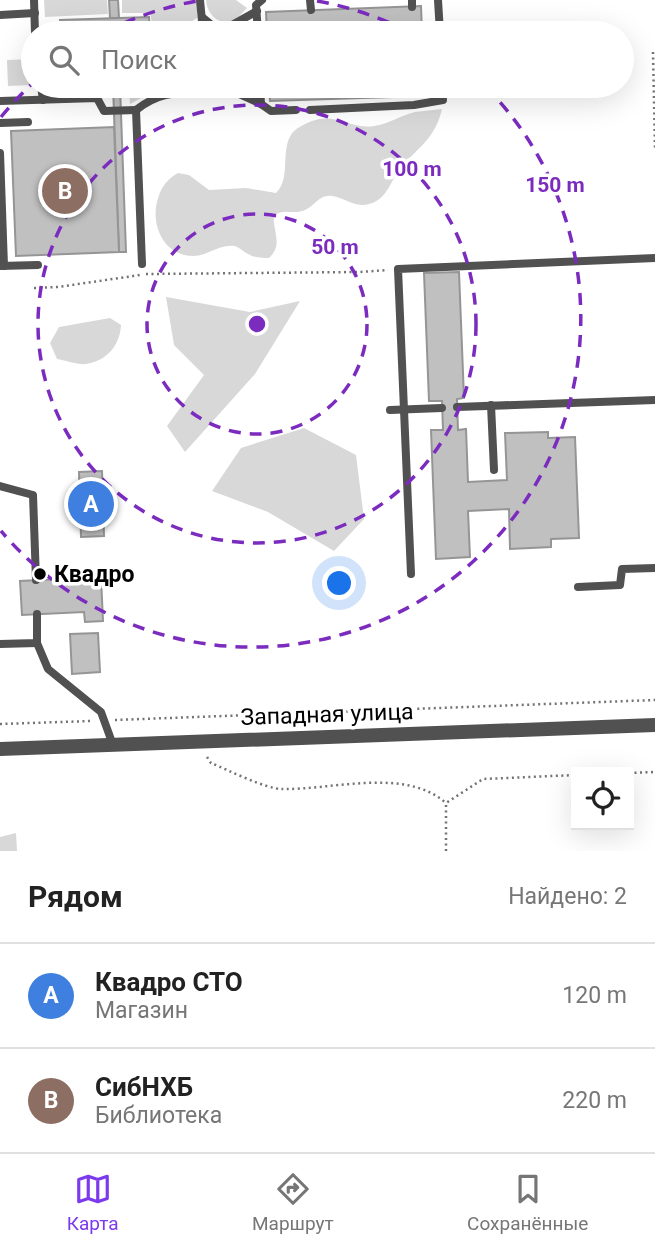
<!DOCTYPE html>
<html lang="ru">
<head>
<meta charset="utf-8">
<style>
  :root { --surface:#fff; --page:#f2f2f2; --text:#222; --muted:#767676; --line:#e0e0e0; --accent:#7c3aed }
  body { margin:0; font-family:Roboto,sans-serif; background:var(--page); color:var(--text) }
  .controls { position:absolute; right:21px; bottom:21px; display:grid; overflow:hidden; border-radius:0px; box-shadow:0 7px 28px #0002 }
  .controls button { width:63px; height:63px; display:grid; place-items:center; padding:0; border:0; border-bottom:2px solid var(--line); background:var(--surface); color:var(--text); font:35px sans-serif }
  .you { position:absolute; left:340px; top:584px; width:24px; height:24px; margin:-18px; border:5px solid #fff; border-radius:50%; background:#1a73e8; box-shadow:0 0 0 10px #1a73e833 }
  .badge { display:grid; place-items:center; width:46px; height:46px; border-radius:50%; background:var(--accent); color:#fff; font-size:23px; font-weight:700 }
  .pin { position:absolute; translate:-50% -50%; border:4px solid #fff; box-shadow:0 2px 7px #0006 }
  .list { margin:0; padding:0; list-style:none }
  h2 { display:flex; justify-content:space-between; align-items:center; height:91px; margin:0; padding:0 28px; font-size:30px }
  h2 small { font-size:23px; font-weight:400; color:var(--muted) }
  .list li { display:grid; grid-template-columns:46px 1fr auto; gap:21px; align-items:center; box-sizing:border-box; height:105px; padding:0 28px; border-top:2px solid var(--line) }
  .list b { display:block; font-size:26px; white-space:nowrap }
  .list p { margin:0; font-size:23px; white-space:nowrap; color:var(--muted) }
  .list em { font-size:23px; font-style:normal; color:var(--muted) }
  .icon { flex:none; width:38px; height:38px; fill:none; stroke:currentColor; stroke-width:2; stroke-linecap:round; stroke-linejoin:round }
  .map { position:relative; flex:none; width:655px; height:851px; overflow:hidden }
  .search { position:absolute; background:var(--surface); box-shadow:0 7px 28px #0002; left:21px; right:21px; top:21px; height:77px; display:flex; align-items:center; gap:18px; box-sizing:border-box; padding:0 24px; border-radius:38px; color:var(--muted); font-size:26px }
  .sheet { height:301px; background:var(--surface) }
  nav { display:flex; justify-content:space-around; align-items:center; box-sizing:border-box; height:98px; border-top:2px solid var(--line); background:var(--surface); font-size:19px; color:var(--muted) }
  nav a { display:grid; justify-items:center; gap:4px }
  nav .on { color:var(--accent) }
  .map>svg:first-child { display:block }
  .green { fill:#d8d8d8 }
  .building { fill:#c0c0c0; stroke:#959595; stroke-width:2 }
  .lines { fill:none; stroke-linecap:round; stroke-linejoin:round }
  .path { stroke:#737373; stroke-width:2.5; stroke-dasharray:2 3.5; stroke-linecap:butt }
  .service { stroke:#515151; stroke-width:8 }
  .minor { stroke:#515151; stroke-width:14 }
  .ring { fill:none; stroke:#7b2cbf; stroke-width:3.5; stroke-dasharray:12 9 }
  .poi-dot { fill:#000; stroke:#fff; stroke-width:2.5 }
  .labels { text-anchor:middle; stroke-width:7; stroke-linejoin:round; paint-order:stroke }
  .poi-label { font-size:23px; font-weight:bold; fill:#000; stroke:#fff; text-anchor:start }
  .street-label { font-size:23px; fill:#000; stroke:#fff }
  .centre { fill:#7b2cbf; stroke:#fff; stroke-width:3.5 }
  .ring-label { font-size:21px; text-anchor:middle; font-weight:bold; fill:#7b2cbf; stroke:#fff; stroke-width:7; stroke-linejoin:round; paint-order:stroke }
</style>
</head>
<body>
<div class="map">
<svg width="655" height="851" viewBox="0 0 655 851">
  <rect width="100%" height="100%" fill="#fff"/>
  <g class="green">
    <path d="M44,0H107L108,14L45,17Z"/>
    <path d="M122,0H197V18L192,21L152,23L150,13H122Z"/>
    <path d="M206,0H236L247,8C243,12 238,18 234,20C219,27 207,14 206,0Z"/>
    <path d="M31,59L32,85L8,86L7,60Z"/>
    <path d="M129,86H193L154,91L130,104Z"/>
    <path d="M442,109C435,138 421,145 403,165C390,179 389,199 369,204C355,208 345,198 332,196C319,194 315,206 305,210C294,215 285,208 274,215C272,231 284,244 269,258C262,258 255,258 248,254C243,252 240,247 234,246C220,244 207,256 193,256C166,256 153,230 156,207C159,191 164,181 178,173L189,175L209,190L246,188L276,193C292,178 279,149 293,132C298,127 305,124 312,121C335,112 352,130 374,126C389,124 401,115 415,112C424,111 433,110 442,109Z"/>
    <path d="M166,297L250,312L300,301L255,374L185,452L167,426L204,375L174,345Z"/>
    <path d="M110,318L121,325C120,345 107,361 86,364C77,365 65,360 57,359L50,343L59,327Z"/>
    <path d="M304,428L356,455L364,519L334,551L268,512L212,491L241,448Z"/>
    <path d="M16,833L17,851H0V837Z"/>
  </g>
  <g class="building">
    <path d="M109,0H118L119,18H110Z"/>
    <path d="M421,6L422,33H267L266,12Z"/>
    <path d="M149,17L150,33H61L60,20Z"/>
    <path d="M113,86H120L126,252H119Z"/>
    <path d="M269,86H424V96L270,101Z"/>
    <path d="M114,127L119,252L16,256L11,131Z"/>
    <path d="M459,272L464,398L457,399L458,430L466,429L468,482L507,480L505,433L548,432V438L575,437L579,538L551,539V547L510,549L509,509L468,511L470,557L436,559L431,430H443L442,401H429L424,273Z"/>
    <path d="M102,471L104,536L81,537L79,472Z"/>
    <path d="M101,577L103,621L85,622L84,612L22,615L20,581Z"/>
    <path d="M98,633L100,672L72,674L70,634Z"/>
  </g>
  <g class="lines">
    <g class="path">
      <path d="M653,52L655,149"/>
      <path d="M146,274L359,272L388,270"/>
      <path d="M34,288L58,287L140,275"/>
      <path d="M115,720L655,700"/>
      <path d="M0,724L91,721"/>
      <path d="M207,757L211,763C228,770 266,789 282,789C333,790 405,767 446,803"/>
      <path d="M629,773L655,772"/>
      <path d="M446,851V803L483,779L576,775"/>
    </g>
    <g class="service">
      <path d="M34,0L35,33"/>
      <path d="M200,0L202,21"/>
      <path d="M310,0L311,10"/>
      <path d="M412,0V7"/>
      <path d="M438,0L440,33"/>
      <path d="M0,15L35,13"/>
      <path d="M202,17L213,26L232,25L257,11"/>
      <path d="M156,30L202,29"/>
      <path d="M258,33L256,5L262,0"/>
      <path d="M41,86L43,100"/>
      <path d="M260,86L261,104L271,111L296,110"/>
      <path d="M204,92H235L261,104"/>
      <path d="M0,101L97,98L104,111L136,110"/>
      <path d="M310,110L414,105L443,100L442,86"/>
      <path d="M0,123L28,122"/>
      <path d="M0,153L4,266"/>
      <path d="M142,264L136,110C159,92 175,93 204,92L203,86"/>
      <path d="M0,266L38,265"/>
      <path d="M491,405L494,470"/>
      <path d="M457,407L655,400"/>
      <path d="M390,410L442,408"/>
      <path d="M0,486L33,495L36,580"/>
      <path d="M411,574L398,269L655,258"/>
      <path d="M578,587L620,585L622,569L655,568"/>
      <path d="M37,643L48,669L101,712L113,745"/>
      <path d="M0,644L37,643V614"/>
    </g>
    <path class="minor" d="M0,749L655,725"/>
  </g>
  <g class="ring">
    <circle cx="257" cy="324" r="110"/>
    <circle cx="257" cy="324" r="219"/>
    <path d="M1 117A329 329 0 0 1 33 83M105 32A329 329 0 0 1 197 1M317 1A329 329 0 0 1 409 32M486 87A329 329 0 1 1 1 531"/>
  </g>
  <circle class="poi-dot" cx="40" cy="574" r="7"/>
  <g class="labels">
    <g class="poi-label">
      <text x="54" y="582">Квадро</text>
    </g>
    <g class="street-label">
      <text transform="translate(327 714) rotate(-2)" y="8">Западная улица</text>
    </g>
  </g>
  <circle cx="257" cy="324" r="10" class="centre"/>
  <g class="ring-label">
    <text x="412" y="176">100 m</text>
    <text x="555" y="192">150 m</text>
    <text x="335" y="254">50 m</text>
  </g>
</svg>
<div class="controls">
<button><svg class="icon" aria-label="locate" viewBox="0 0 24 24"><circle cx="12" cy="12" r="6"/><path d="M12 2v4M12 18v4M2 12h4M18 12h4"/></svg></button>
</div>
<div class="you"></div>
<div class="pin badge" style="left:91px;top:504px;background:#3f7fe0">A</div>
<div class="pin badge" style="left:65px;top:191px;background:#8d6e63">B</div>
<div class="search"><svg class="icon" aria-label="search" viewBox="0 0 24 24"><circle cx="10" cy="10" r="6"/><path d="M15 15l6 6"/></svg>Поиск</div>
</div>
<section class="sheet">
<h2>Рядом<small>Найдено: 2</small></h2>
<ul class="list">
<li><span class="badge" style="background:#3f7fe0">A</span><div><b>Квадро СТО</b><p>Магазин</p></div><em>120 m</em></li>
<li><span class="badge" style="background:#8d6e63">B</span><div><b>СибНХБ</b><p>Библиотека</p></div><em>220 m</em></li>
</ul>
</section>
<nav>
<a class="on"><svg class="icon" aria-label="map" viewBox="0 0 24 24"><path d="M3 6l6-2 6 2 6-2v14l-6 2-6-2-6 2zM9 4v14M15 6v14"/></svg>Карта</a>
<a><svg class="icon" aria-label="directions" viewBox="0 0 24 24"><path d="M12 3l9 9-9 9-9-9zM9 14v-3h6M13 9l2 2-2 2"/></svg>Маршрут</a>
<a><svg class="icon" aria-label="saved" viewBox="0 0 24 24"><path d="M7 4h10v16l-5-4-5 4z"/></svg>Сохранённые</a>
</nav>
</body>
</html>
